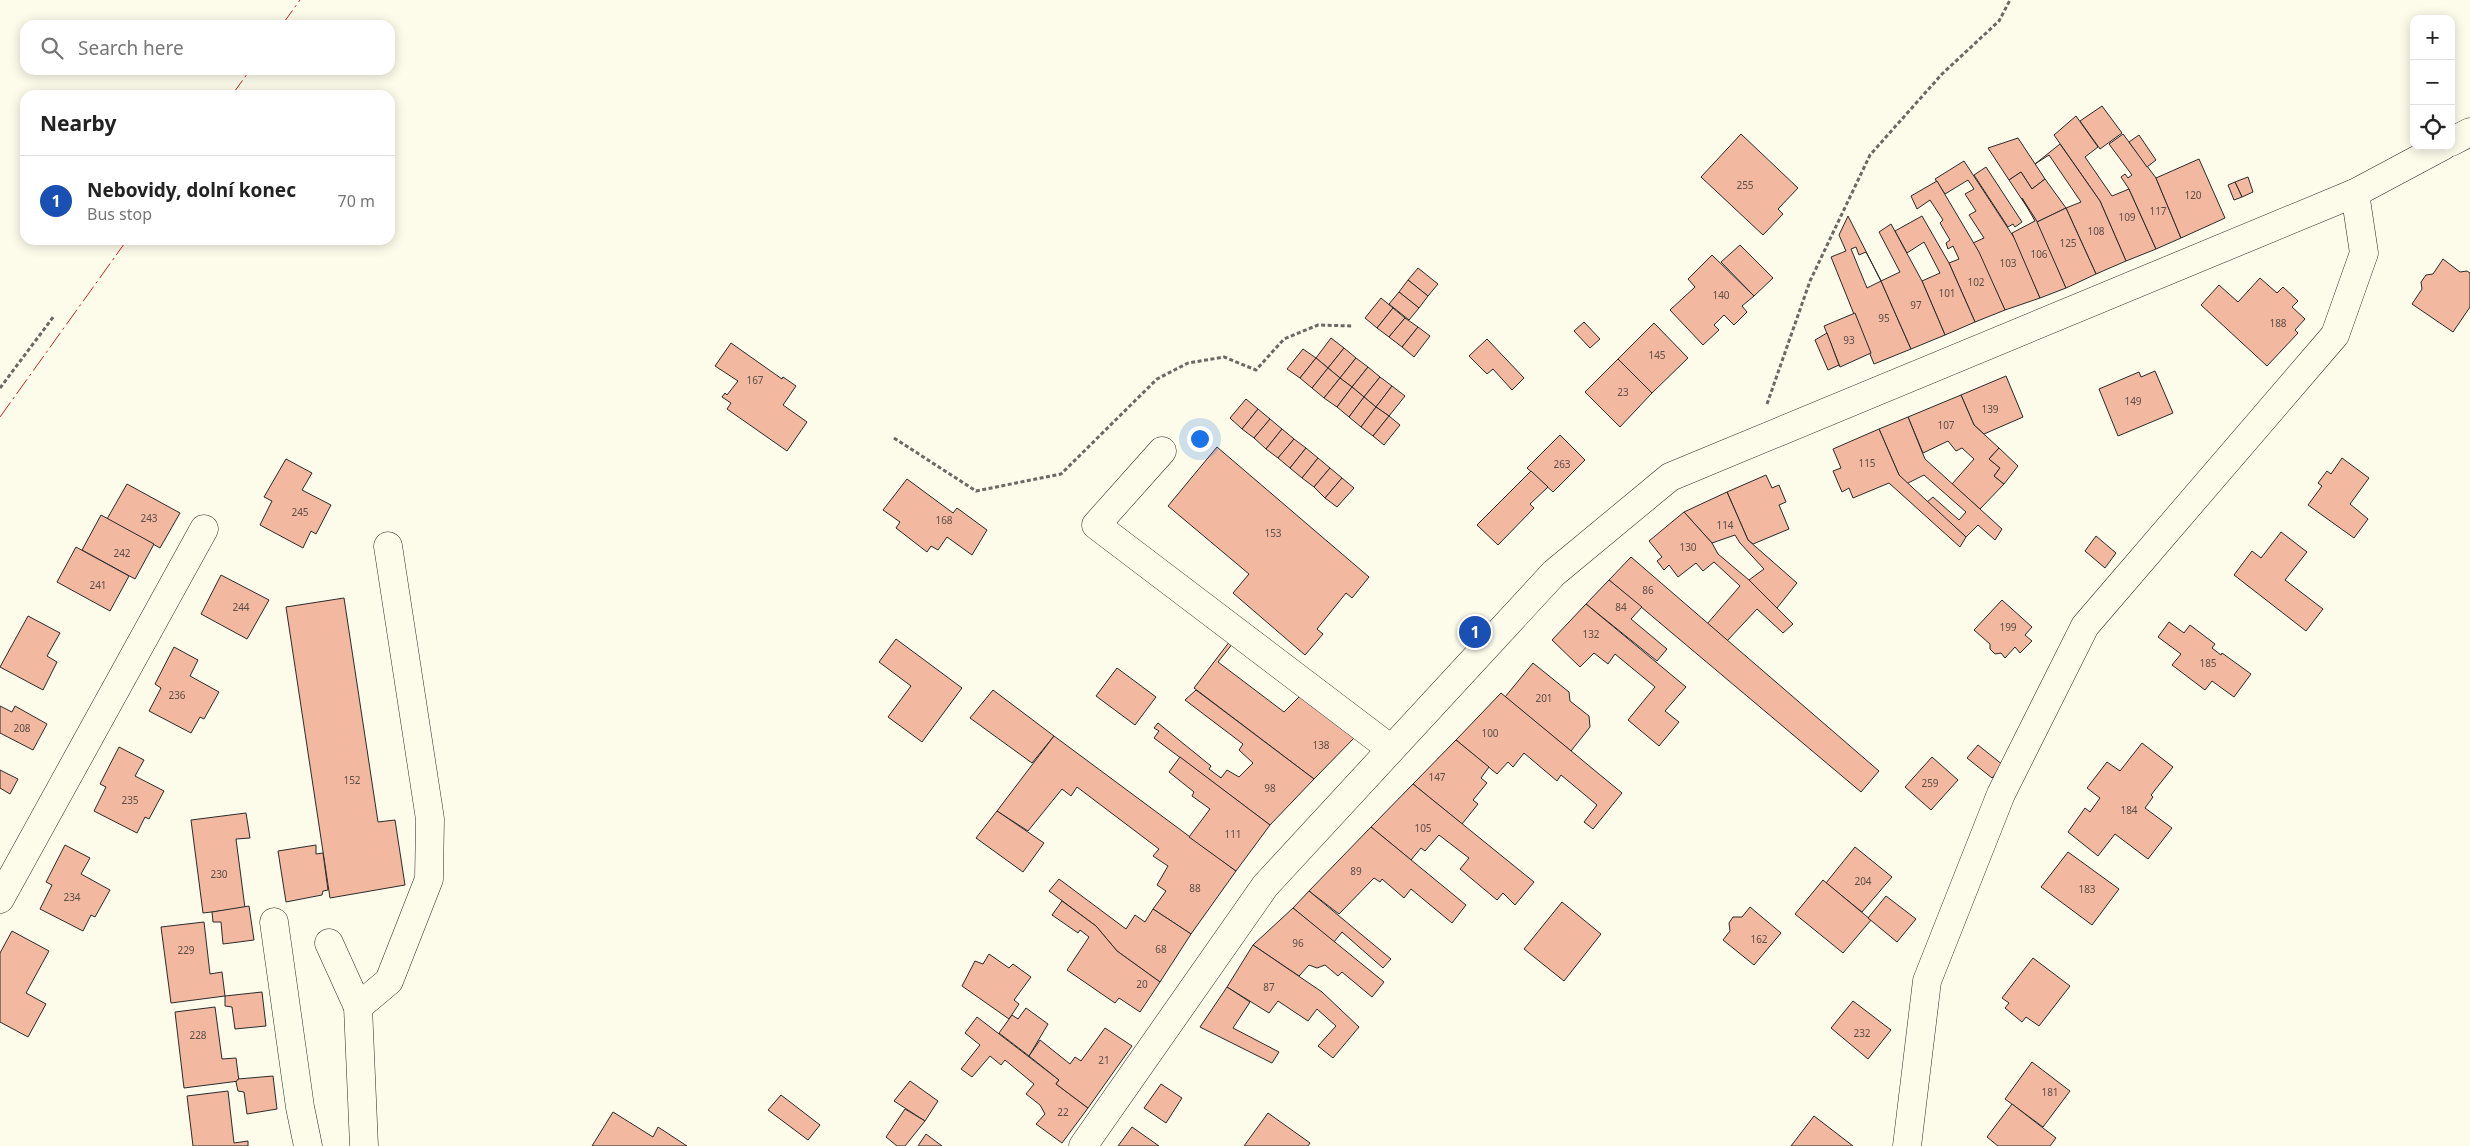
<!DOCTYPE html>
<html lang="en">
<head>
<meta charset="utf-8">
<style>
  :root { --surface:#fff; --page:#f6f6f6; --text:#222; --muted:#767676; --line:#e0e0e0; --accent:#c62828 }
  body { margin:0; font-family:"Noto Sans",sans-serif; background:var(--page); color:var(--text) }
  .controls { position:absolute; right:15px; top:15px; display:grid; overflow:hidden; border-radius:10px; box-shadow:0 2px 12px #0003 }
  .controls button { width:45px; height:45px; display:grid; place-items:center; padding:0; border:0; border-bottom:1px solid var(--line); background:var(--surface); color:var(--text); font:25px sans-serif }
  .you { position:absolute; left:1199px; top:438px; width:18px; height:18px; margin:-12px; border:4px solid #fff; border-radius:50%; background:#1a73e8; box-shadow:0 0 0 8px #1a73e833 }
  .badge { display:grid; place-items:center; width:32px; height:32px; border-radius:50%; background:var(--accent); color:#fff; font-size:16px; font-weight:700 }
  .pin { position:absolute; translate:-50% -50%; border:2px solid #fff; box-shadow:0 1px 5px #0006 }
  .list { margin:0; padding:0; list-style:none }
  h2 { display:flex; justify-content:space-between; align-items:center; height:65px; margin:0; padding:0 20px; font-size:21px }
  h2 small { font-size:16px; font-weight:400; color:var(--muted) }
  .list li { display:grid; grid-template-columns:32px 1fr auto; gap:15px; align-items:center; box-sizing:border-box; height:90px; padding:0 20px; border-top:1px solid var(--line) }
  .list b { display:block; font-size:19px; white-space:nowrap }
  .list p { margin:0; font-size:16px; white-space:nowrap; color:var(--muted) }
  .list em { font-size:16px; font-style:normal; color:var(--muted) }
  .icon { flex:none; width:28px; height:28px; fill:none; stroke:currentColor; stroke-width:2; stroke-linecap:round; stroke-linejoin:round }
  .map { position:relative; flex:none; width:2470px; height:1146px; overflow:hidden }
  .search { position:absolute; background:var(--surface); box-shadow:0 2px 12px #0003; left:20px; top:20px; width:375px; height:55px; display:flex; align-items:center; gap:12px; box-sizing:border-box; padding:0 18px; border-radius:15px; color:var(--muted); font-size:19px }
  .panel { position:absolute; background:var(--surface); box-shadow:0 2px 12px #0003; left:20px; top:90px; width:375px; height:155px; border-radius:15px }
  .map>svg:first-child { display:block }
  .building { fill:#f2b8a0; stroke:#2b2b2b; fill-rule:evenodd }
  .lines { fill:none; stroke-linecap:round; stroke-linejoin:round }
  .minor-casing { stroke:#2b2b2b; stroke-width:29 }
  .path { stroke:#6a6964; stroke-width:3; stroke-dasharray:4 2.5; stroke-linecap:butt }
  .minor { stroke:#fdfbea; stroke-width:28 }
  .power { stroke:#c62828; stroke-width:1; stroke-dasharray:18 4 2.5 4; stroke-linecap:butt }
  .labels { text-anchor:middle; stroke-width:4; stroke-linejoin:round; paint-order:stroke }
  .number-label { font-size:10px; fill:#5d4e48 }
</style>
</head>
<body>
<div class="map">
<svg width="2470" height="1146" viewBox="0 0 2470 1146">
  <rect width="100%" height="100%" fill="#fdfbea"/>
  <g class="building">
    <path d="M2102,106L2122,133L2100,149L2080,121Z"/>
    <path d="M2076,116L2098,147L2085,157L2112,196L2129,189L2156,249L2126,261L2100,201L2054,135Z"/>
    <path d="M1741,134L1798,188L1778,209L1783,214L1763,235L1701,177Z"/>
    <path d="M2123,134L2156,178L2181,238L2156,249L2129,189L2121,177L2125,174L2128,178L2132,175L2109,144Z"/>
    <path d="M2139,135L2156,160L2147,167L2129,142Z"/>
    <path d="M2018,138L2045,179L2032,189L2021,172L2009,180L1988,148Z"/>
    <path d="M2060,144L2100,201L2126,261L2096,274L2066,208L2081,202L2049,155L2035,164Z"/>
    <path d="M2199,159L2225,218L2181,238L2156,178Z"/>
    <path d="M1964,161L2017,242L2040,298L2005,310L1973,243L1984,238L1969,215L1976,211L1965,194L1974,189L1968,180L1945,194L1935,179Z"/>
    <path d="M1986,167L2022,222L2015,227L2013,224L2008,227L1974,175Z"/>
    <path d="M2021,172L2032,189L2045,179L2066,208L2037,222L2009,180Z"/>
    <path d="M2248,177L2253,192L2242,197L2235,182Z"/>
    <path d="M1937,181L1979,252L2005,310L1975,322L1949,263L1959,259L1953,246L1948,249L1946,243L1950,240L1940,223L1943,220L1930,200L1917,209L1911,196Z"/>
    <path d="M2235,182L2242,197L2234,200L2228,185Z"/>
    <path d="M2022,198L2040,226L2066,288L2040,298L2012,233L2035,221Z"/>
    <path d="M2066,208L2096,274L2066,288L2037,222Z"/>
    <path d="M1848,216L1881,281L1911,349L1874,364L1831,257L1846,251L1839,235ZM1856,247L1859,255L1866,252L1881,281L1867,288L1851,249Z"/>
    <path d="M1922,216L1949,263L1975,322L1945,335L1922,281L1940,273L1924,242L1907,253L1895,231Z"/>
    <path d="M1891,224L1922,281L1945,335L1911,349L1881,281L1900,272L1879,232Z"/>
    <path d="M1740,245L1773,278L1754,296L1721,262Z"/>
    <path d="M1712,255L1754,296L1742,306L1747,312L1734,325L1724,315L1714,325L1719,330L1703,345L1670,310L1695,287L1688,279Z"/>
    <path d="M2443,259L2460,272L2467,271L2470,273V307L2453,332L2412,304L2422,289L2421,282L2426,275L2433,274Z"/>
    <path d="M1418,268L1438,284L1428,296L1408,280Z"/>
    <path d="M2260,278L2277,293L2283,287L2298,301L2292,307L2305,319L2295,330L2298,333L2267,366L2201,305L2219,285L2238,302Z"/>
    <path d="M1408,280L1428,296L1419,308L1399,292Z"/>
    <path d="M1399,292L1419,308L1409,320L1389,304Z"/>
    <path d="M1381,298L1393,308L1377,328L1365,318Z"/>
    <path d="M1393,308L1405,318L1389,337L1377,328Z"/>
    <path d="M1855,313L1871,353L1840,367L1824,326Z"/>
    <path d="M1405,318L1418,327L1402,347L1389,337Z"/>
    <path d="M1584,322L1600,339L1590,348L1574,331Z"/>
    <path d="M1654,323L1688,358L1652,393L1618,359Z"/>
    <path d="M1418,327L1430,336L1414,357L1402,347Z"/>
    <path d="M1827,333L1839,365L1828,370L1815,340Z"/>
    <path d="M1331,338L1344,348L1328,368L1316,358Z"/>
    <path d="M1487,339L1524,378L1512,390L1493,369L1487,374L1469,356Z"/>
    <path d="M731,343L782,379L783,377L796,386L783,405L807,422L787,451L727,409L731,403L722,397L725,393L727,395L738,381L715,366Z"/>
    <path d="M1344,348L1356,358L1340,378L1328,368Z"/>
    <path d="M1303,349L1316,358L1300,378L1287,369Z"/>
    <path d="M1316,358L1328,368L1312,388L1300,378Z"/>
    <path d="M1356,358L1368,367L1352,387L1340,378Z"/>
    <path d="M1618,359L1652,393L1620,427L1585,392Z"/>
    <path d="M1368,367L1380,377L1364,397L1352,387Z"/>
    <path d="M1328,368L1340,378L1324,398L1312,388Z"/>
    <path d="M2155,371L2173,413L2118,436L2099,389L2139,372L2141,377Z"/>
    <path d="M2006,376L2023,417L1984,434L1974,425L1961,395Z"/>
    <path d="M1380,377L1392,386L1376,407L1364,397Z"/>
    <path d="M1340,378L1352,387L1337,407L1324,398Z"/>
    <path d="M1392,386L1405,396L1389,416L1376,407Z"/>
    <path d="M1352,387L1364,397L1349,417L1337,407Z"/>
    <path d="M1961,395L1974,425L1999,448L1989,459L2000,468L1994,476L2004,484L1980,509L1952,484L1974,459L1962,448L1956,451L1948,441L1923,453L1908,417Z"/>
    <path d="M1364,397L1376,407L1361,427L1349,417Z"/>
    <path d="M1246,399L1258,409L1242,429L1230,418Z"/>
    <path d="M1376,407L1389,416L1373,436L1361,427Z"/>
    <path d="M1258,409L1270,419L1254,438L1242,429Z"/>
    <path d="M1389,416L1400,425L1384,445L1373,436Z"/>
    <path d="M1908,417L1925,459L2002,529L1995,540L1978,525L1966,537L1927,502L1933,497L1959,520L1966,512L1924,475L1906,484L1899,475L1879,429Z"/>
    <path d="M1270,419L1282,429L1266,449L1254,438Z"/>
    <path d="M1282,429L1294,439L1278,458L1266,449Z"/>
    <path d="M1879,429L1899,475L1966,537L1960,547L1889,483L1853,498L1849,488L1842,492L1833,471L1841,468L1833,449Z"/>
    <path d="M1560,435L1585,460L1553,492L1527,468Z"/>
    <path d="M1294,439L1306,448L1290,468L1278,458Z"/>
    <path d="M1217,447L1369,577L1352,598L1346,593L1317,629L1323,634L1305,655L1233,593L1249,574L1168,506Z"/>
    <path d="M1306,448L1318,458L1302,478L1290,468Z"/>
    <path d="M1999,448L2018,466L2004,484L1994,476L2000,468L1989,459Z"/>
    <path d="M1318,458L1330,468L1314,487L1302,478Z"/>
    <path d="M2342,458L2369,478L2350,504L2368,519L2354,538L2308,505L2322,486L2318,483L2327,471L2331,474Z"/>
    <path d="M286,459L312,473L302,490L331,505L316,534L311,531L303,548L260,525L272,501L264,497Z"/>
    <path d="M1330,468L1342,478L1325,498L1314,487Z"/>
    <path d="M1531,471L1548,487L1530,504L1534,508L1498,545L1477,525Z"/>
    <path d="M1766,475L1772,488L1779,485L1786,502L1779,505L1789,529L1753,544L1748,540L1727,492Z"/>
    <path d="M1342,478L1354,488L1337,507L1325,498Z"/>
    <path d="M907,479L953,513L957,508L987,530L972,555L947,537L938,550L931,546L927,552L896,528L900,522L883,510Z"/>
    <path d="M127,484L180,513L160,548L107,519Z"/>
    <path d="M1727,492L1748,540L1797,583L1777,608L1749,580L1764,569L1740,543L1735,535L1712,543L1684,512Z"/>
    <path d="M1684,512L1712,543L1718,554L1749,580L1793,624L1783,633L1757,609L1727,641L1707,624L1740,586L1714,562L1703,571L1696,563L1678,577L1669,565L1664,570L1657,561L1662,557L1649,541Z"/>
    <path d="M101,515L154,544L135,579L82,550Z"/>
    <path d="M2281,532L2307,552L2285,580L2323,609L2306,631L2234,575L2252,551L2261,558Z"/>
    <path d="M2096,536L2116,553L2105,568L2085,551Z"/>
    <path d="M76,547L129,576L110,611L57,582Z"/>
    <path d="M1631,557L1879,771L1861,792L1609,580Z"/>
    <path d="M221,575L269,600L247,639L201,614Z"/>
    <path d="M1609,580L1642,607L1631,619L1667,649L1657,661L1586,604Z"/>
    <path d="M344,598L378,822L395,820L405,885L330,898L286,607Z"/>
    <path d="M2002,600L2032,627L2025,635L2032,641L2020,653L2015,647L2005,658L2001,653L1995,654L1990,649V644L1974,630Z"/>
    <path d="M1586,604L1686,687L1665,711L1679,722L1659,746L1628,720L1655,687L1615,654L1608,664L1594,653L1580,667L1552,640Z"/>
    <path d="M28,616L60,633L47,656L57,662L43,690L0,667Z"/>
    <path d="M2169,622L2184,633L2190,625L2215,644L2212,648L2221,655L2222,653L2251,674L2234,697L2212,681L2205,690L2172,665L2181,654L2158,637Z"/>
    <path d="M896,639L962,688L922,742L888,717L911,686L879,662Z"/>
    <path d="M1230,641L1233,643L1218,662L1284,712L1302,694L1357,735L1314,779L1194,688Z"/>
    <path d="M174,647L198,660L190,676L219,692L204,719L200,717L191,733L149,711L161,688L155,684Z"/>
    <path d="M1533,663L1569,692L1570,701L1589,716L1590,727L1571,751L1505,697Z"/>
    <path d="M1117,668L1156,697L1135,725L1096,696Z"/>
    <path d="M993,690L1054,736L1032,763L970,718Z"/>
    <path d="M1196,690L1314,779L1270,825L1154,738L1159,731L1154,728L1158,723L1211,766L1209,769L1221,778L1227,770L1239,777L1253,763L1239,750L1243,744L1185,700Z"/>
    <path d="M1501,693L1622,793L1593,829L1584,822L1597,805L1561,775L1557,781L1524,753L1513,767L1508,762L1497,774L1456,740Z"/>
    <path d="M0,706L12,712L15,706L47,724L33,750L0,733Z"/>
    <path d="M1054,736L1236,871L1191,934L1153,909L1166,891L1157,885L1168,866L1153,856L1159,849L1077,787L1071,796L1062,789L1028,831L997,811Z"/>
    <path d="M1456,740L1489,767L1481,778L1487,783L1473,800L1478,804L1462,824L1413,784Z"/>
    <path d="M2142,743L2173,767L2151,795L2153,797L2145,808L2172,828L2148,859L2115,834L2098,856L2068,832L2085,808L2090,812L2100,798L2087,788L2107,762L2120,771Z"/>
    <path d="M1978,745L2003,765L1992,778L1967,758Z"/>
    <path d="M119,747L144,760L135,776L164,791L149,819L145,817L137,833L94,811L106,787L100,784Z"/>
    <path d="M1180,757L1270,825L1236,871L1189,837L1210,809L1192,796L1194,792L1169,772Z"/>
    <path d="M1932,757L1958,780L1931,810L1905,787Z"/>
    <path d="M0,770L18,779L10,794L0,788Z"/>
    <path d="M1413,784L1534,882L1515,905L1503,893L1497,900L1460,869L1469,858L1439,835L1425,851L1421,848L1411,860L1371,827Z"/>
    <path d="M997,811L1044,843L1023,872L976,838Z"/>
    <path d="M246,813L250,838L236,839L245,908L203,913L191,820Z"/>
    <path d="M1371,827L1466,905L1452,923L1411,889L1404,898L1382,879L1380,882L1374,878L1339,914L1309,891Z"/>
    <path d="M65,845L90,858L81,874L110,890L95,917L91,915L83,931L40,909L52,885L46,882Z"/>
    <path d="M316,845V854L323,853L328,890L323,891L322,895L286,902L278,851Z"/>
    <path d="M1855,847L1892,877L1862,912L1826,883Z"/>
    <path d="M2068,852L2119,889L2092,925L2041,887Z"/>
    <path d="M1059,879L1126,929L1135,915L1145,922L1153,909L1191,934L1160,982L1117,951L1096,926L1049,891Z"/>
    <path d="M1823,880L1871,920L1843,953L1795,914Z"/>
    <path d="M1309,891L1391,959L1383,968L1342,932L1334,942L1293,908Z"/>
    <path d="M1886,896L1916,919L1897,942L1868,918Z"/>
    <path d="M1062,901L1096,926L1117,951L1160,982L1140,1012L1119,998L1115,1003L1067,970L1089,937L1080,930L1078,933L1052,915Z"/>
    <path d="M1562,902L1601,934L1564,981L1524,949Z"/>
    <path d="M249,906L254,940L223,944L221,922H213L212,912Z"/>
    <path d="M1750,907L1781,933L1754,965L1723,940L1730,931L1729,923L1733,917H1742Z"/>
    <path d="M1293,908L1384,982L1372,997L1342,972L1338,976L1325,965L1317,968L1309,965L1299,976L1253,945Z"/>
    <path d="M204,922L210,974L222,972L225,996L171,1003L161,927Z"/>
    <path d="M12,931L49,951L26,993L46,1004L28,1037L0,1022V953Z"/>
    <path d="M1253,945L1322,992L1359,1027L1333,1058L1318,1046L1336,1026L1317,1009L1308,1021L1278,1001L1269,1013L1227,987Z"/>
    <path d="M989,954L1009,968L1013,964L1031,977L1014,1000L1019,1004L1009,1019L962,986L975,961L983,964Z"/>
    <path d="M2033,958L2070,986L2039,1026L2026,1017L2022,1022L2005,1008L2009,1003L2002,998Z"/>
    <path d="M1227,987L1250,1002L1233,1028L1279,1052L1272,1063L1200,1027Z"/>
    <path d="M262,992L266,1026L235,1029L232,1007L225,1006V996Z"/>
    <path d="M1853,1001L1891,1030L1868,1059L1831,1028Z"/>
    <path d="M215,1007L222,1059L236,1058L239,1081L184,1088L175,1012Z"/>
    <path d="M1026,1008L1048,1024L1029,1056L999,1033L1012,1015L1018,1019Z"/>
    <path d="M977,1017L1059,1080L1056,1084L1088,1108L1062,1143L1036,1124L1045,1114L1040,1105L1026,1094L1034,1084L1005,1060L1001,1065L990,1056L972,1077L961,1069L980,1045L965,1033Z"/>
    <path d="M1105,1028L1132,1046L1088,1108L1056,1084L1059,1080L1029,1056L1040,1040L1070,1064L1075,1057L1081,1061Z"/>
    <path d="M2032,1062L2070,1091L2043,1127L2005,1099Z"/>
    <path d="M273,1076L277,1109L247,1114L244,1092L238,1091L236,1082L238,1079Z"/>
    <path d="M910,1081L938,1101L925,1121L894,1101Z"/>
    <path d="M1161,1084L1182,1098L1166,1123L1144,1108Z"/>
    <path d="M228,1091L234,1143L248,1141V1146H193L187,1096Z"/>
    <path d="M781,1095L820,1125L808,1140L768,1110Z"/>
    <path d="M2012,1104L2056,1138L2050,1146H1998L1987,1137Z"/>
    <path d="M905,1109L925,1121L905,1146H897L886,1137Z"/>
    <path d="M613,1112L653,1137L658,1127L687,1146H592Z"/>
    <path d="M1268,1113L1310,1143L1308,1146H1244Z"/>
    <path d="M1814,1116L1853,1146H1791Z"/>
    <path d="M1132,1127L1159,1146H1118Z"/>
    <path d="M926,1134L942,1146H918Z"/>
  </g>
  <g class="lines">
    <defs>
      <g id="minor">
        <path d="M2451,142L2470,132"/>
        <path d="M1162,451L1096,525L1391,749"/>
        <path d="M0,899L204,529"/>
        <path d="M274,922L300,1107L308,1146"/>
        <path d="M329,943L358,1007L364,1146"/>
        <path d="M358,1007L389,981L429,879L430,819L388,546"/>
        <path d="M1083,1146L1265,886L1554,573L1670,477L2355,193L2443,146"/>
        <path d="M1907,1146L1927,981L2001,794L2085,626L2335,335L2364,253L2355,193"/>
      </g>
    </defs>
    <use href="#minor" class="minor-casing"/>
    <g class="path">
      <path d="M0,388L54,316"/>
      <path d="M1767,404L1810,281L1870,155L1942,74L1999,21L2010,0"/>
      <path d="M894,438L976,491L1061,474L1157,379L1188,363L1224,357L1256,370L1284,339L1318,325L1353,326"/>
    </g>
    <use href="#minor" class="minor"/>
    <g class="power">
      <path d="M282,25L300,0"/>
      <path d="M232,95L250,70"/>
      <path d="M0,417L127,240"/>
    </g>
  </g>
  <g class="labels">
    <g class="number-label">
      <text x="1745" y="189">255</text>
      <text x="2193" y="199">120</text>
      <text x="2158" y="215">117</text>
      <text x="2127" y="221">109</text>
      <text x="2096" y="235">108</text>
      <text x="2068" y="247">125</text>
      <text x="2039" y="258">106</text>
      <text x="2008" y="267">103</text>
      <text x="1976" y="286">102</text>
      <text x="1947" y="297">101</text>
      <text x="1721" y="299">140</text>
      <text x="1916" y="309">97</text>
      <text x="1884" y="322">95</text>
      <text x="2278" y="327">188</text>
      <text x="1849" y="344">93</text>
      <text x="1657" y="359">145</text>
      <text x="755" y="384">167</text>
      <text x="1623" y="396">23</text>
      <text x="2133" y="405">149</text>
      <text x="1990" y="413">139</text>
      <text x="1946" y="429">107</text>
      <text x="1867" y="467">115</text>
      <text x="1562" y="468">263</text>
      <text x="300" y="516">245</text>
      <text x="149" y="522">243</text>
      <text x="944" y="524">168</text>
      <text x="1725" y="529">114</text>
      <text x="1273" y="537">153</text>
      <text x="1688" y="551">130</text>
      <text x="122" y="557">242</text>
      <text x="98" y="589">241</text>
      <text x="1648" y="594">86</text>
      <text x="241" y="611">244</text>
      <text x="1621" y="611">84</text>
      <text x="2008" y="631">199</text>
      <text x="1591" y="638">132</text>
      <text x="2208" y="667">185</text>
      <text x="177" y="699">236</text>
      <text x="1544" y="702">201</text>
      <text x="22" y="732">208</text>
      <text x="1490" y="737">100</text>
      <text x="1321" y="749">138</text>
      <text x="1437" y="781">147</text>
      <text x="352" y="784">152</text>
      <text x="1930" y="787">259</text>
      <text x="1270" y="792">98</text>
      <text x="130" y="804">235</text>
      <text x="2129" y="814">184</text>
      <text x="1423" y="832">105</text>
      <text x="1233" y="838">111</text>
      <text x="1356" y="875">89</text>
      <text x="219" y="878">230</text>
      <text x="1863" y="885">204</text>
      <text x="1195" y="892">88</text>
      <text x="2087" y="893">183</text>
      <text x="72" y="901">234</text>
      <text x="1759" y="943">162</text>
      <text x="1298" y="947">96</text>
      <text x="1161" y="953">68</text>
      <text x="186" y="954">229</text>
      <text x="1142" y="988">20</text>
      <text x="1269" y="991">87</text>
      <text x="1862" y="1037">232</text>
      <text x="198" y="1039">228</text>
      <text x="1104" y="1064">21</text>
      <text x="2050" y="1096">181</text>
      <text x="1063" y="1116">22</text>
    </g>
  </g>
</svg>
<div class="controls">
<button>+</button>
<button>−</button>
<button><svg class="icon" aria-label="locate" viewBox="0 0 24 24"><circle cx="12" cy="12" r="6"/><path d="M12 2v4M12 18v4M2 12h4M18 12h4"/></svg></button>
</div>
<div class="you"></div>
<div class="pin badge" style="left:1475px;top:632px;background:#1a4fb4">1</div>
<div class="search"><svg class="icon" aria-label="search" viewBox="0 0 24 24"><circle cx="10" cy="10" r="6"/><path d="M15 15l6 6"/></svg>Search here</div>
<section class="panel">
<h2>Nearby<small></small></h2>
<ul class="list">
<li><span class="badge" style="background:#1a4fb4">1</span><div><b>Nebovidy, dolní konec</b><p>Bus stop</p></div><em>70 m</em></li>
</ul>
</section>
</div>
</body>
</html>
